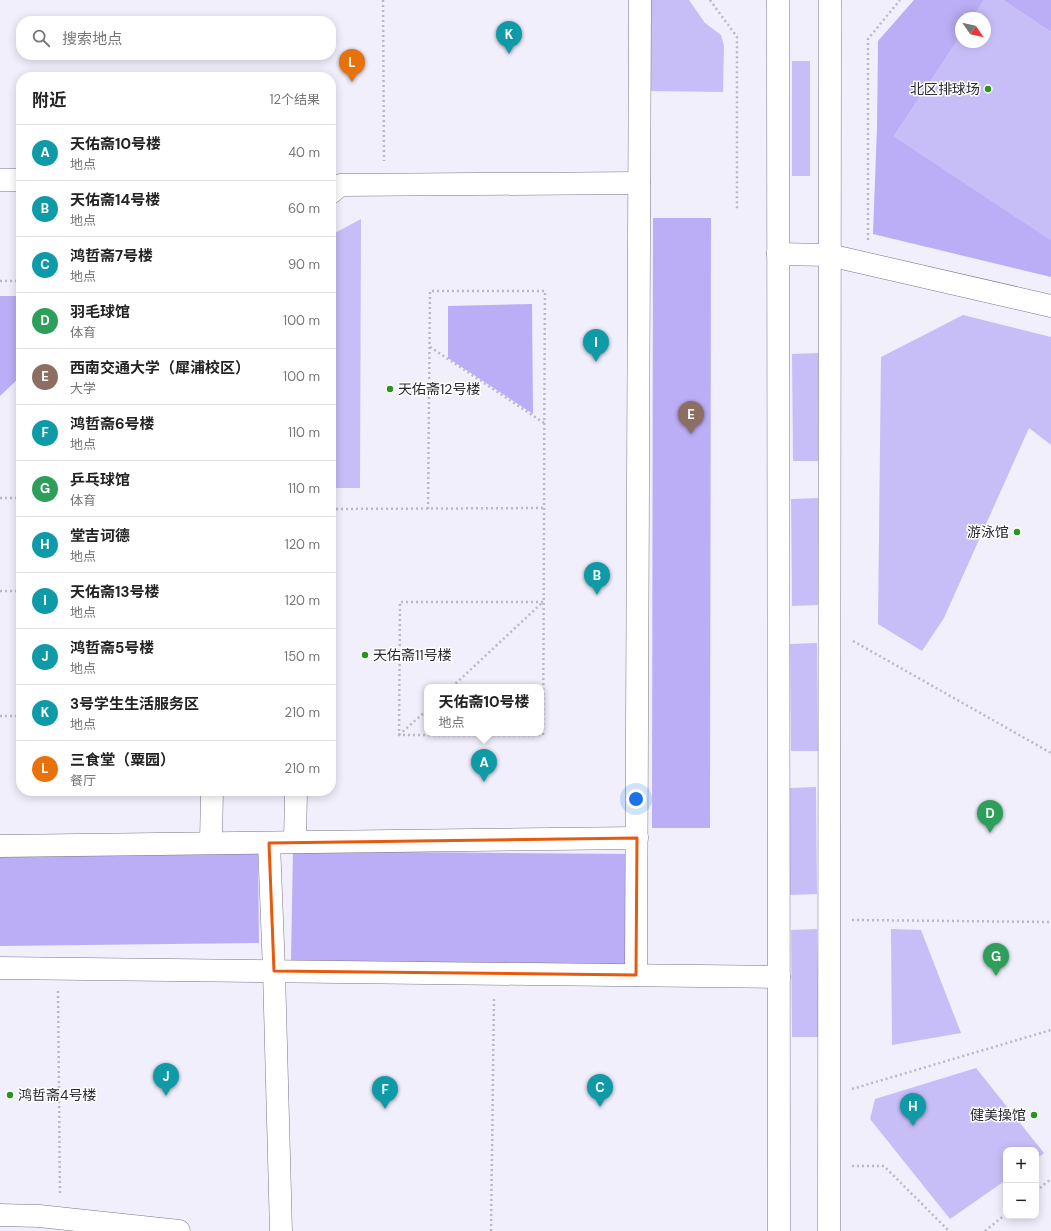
<!DOCTYPE html>
<html lang="zh">
<head>
<meta charset="utf-8">
<style>
  :root { --surface:#fff; --page:#f6f6f6; --text:#222; --muted:#767676; --line:#e0e0e0; --accent:#29951e }
  body { margin:0; font-family:"DM Sans","Noto Sans SC",sans-serif; background:var(--page); color:var(--text) }
  .controls { position:absolute; right:12px; bottom:12px; display:grid; overflow:hidden; border-radius:8px; box-shadow:0 2px 10px #0003 }
  .controls button { width:36px; height:36px; display:grid; place-items:center; padding:0; border:0; border-bottom:1px solid var(--line); background:var(--surface); color:var(--text); font:20px sans-serif }
  .compass { position:absolute; left:955px; top:12px; width:36px; height:36px; border-radius:50%; background:var(--surface); box-shadow:0 2px 10px #0003; rotate:124deg }
  .you { position:absolute; left:636px; top:799px; width:14px; height:14px; margin:-10px; border:3px solid #fff; border-radius:50%; background:#1a73e8; box-shadow:0 0 0 6px #1a73e833 }
  .badge { display:grid; place-items:center; width:26px; height:26px; border-radius:50%; background:var(--accent); color:#fff; font-size:13px; font-weight:700 }
  .pin { position:absolute; translate:-50% -33px; filter:drop-shadow(0 1px 2px #0008) }
  .pin::after { content:''; position:absolute; top:21px; width:14px; height:12px; background:inherit; clip-path:polygon(0 0,100% 0,50% 100%) }
  .popup { position:absolute; left:424px; top:684px; width:120px; height:52px; box-sizing:border-box; display:grid; place-content:center; border-radius:8px; background:var(--surface); filter:drop-shadow(0 1px 3px #0005); font-size:13px; white-space:nowrap; color:var(--muted) }
  .popup b { font-size:15px; color:var(--text) }
  .popup::after { content:''; position:absolute; left:50%; top:100%; margin-left:-8px; border:8px solid transparent; border-top-color:var(--surface) }
  .list { margin:0; padding:0; list-style:none }
  h2 { display:flex; justify-content:space-between; align-items:center; height:52px; margin:0; padding:0 16px; font-size:17px }
  h2 small { font-size:13px; font-weight:400; color:var(--muted) }
  .list li { display:grid; grid-template-columns:26px 1fr auto; gap:12px; align-items:center; box-sizing:border-box; height:56px; padding:0 16px; border-top:1px solid var(--line) }
  .list b { display:block; font-size:15px; white-space:nowrap }
  .list p { margin:0; font-size:13px; white-space:nowrap; color:var(--muted) }
  .list em { font-size:13px; font-style:normal; color:var(--muted) }
  .icon { flex:none; width:22px; height:22px; fill:none; stroke:currentColor; stroke-width:2; stroke-linecap:round; stroke-linejoin:round }
  .map { position:relative; flex:none; width:1051px; height:1231px; overflow:hidden }
  .search { position:absolute; background:var(--surface); box-shadow:0 2px 10px #0003; left:16px; top:16px; width:320px; height:44px; display:flex; align-items:center; gap:10px; box-sizing:border-box; padding:0 14px; border-radius:16px; color:var(--muted); font-size:15px }
  .panel { position:absolute; background:var(--surface); box-shadow:0 2px 10px #0003; left:16px; top:72px; width:320px; height:724px; border-radius:16px }
  .map>svg:first-child { display:block }
  .built { fill:#f1effc; fill-rule:evenodd }
  .green { fill:#c7bef7 }
  .forest { fill:#bbaef6 }
  .lines { fill:none; stroke-linecap:round; stroke-linejoin:round }
  .street-casing { stroke:#7a768c; stroke-width:23 }
  .path { stroke:#bab9bf; stroke-width:2.5; stroke-dasharray:2 3; stroke-linecap:butt }
  .street { stroke:#fff; stroke-width:22 }
  .marked { fill:none; stroke:#e8590c; stroke-width:3; stroke-linejoin:round }
  .poi-dot { fill:#29951e; stroke:#fff; stroke-width:1.5 }
  .labels { text-anchor:middle; stroke-width:3; stroke-linejoin:round; paint-order:stroke }
  .poi-label { font-size:14px; fill:#292831; stroke:#fff; text-anchor:end }
</style>
</head>
<body>
<div class="map">
<svg width="1051" height="1231" viewBox="0 0 1051 1231">
  <rect width="100%" height="100%" fill="#f9f8fd"/>
  <path class="built" d="M0,0H1051V1231H0ZM961,18H985V42H961ZM21,21H331V55H21ZM21,77H331V791H21ZM427,687H541V733H427ZM1006,1150H1036V1216H1006Z"/>
  <g class="green">
    <path d="M647,0H689L705,23L721,35L724,46L723,92L646,91Z"/>
    <path d="M984,0H1003L1051,32V240L894,136L961,35V42H985V18H972Z"/>
    <rect x="792" y="61" width="18" height="115"/>
    <path d="M361,219L360,488H331V235Z"/>
    <path d="M963,315L1051,337V445L1029,428L944,618L922,651L878,624L881,357Z"/>
    <path d="M819,353L820,461H793L792,354Z"/>
    <path d="M818,498L819,605L792,606L791,499Z"/>
    <path d="M817,643L818,751H791L790,644Z"/>
    <path d="M816,787L817,894L790,895L789,788Z"/>
    <path d="M817,929L819,1037H792L791,930Z"/>
    <path d="M891,929L921,930L961,1033L892,1045Z"/>
    <path d="M976,1068L1044,1153L1036,1159V1150H1006V1180L950,1219L870,1119L875,1099Z"/>
  </g>
  <g class="forest">
    <path d="M914,0H984L972,18H961V35L894,136L1051,240V277L873,234L877,127L878,41Z"/>
    <path d="M1003,0H1051V32Z"/>
    <path d="M653,218H711L710,828H652Z"/>
    <path d="M0,296H21V376L0,396Z"/>
    <path d="M532,304L533,414L448,358V306Z"/>
    <rect x="331" y="534" width="5" height="183"/>
    <path d="M258,848L259,943L0,946V851Z"/>
    <path d="M293,851L627,854L625,965L291,962Z"/>
  </g>
  <g class="lines">
    <defs>
      <g id="street">
        <path d="M778,0L779,1231"/>
        <path d="M0,180H21"/>
        <path d="M331,193L340,185L639,183"/>
        <path d="M778,254L829,255L1051,306"/>
        <path d="M295,842L296,791"/>
        <path d="M211,843L212,791"/>
        <path d="M269,843L274,971L281,1231"/>
        <path d="M0,846L637,838"/>
        <path d="M0,968L779,977"/>
        <path d="M636,975L640,0"/>
        <path d="M0,1215L39,1216L179,1231"/>
        <path d="M829,1231L830,0"/>
      </g>
    </defs>
    <use href="#street" class="street-casing"/>
    <g class="path">
      <path d="M383,0L384,161"/>
      <path d="M710,0L737,37V209"/>
      <path d="M868,240V39L900,0"/>
      <path d="M0,281H21"/>
      <path d="M430,347L544,423"/>
      <path d="M0,498H21"/>
      <path d="M331,509L544,508"/>
      <path d="M428,509L430,291H545C544,439 544,587 543,735H399L400,602H544"/>
      <path d="M0,591H21"/>
      <path d="M853,641L1051,753"/>
      <path d="M452,687L543,602"/>
      <path d="M0,716H21"/>
      <path d="M399,735L427,710"/>
      <path d="M852,920L1051,922"/>
      <path d="M58,991L60,1196"/>
      <path d="M852,1089L1051,1030"/>
      <path d="M852,1166H884L949,1231"/>
      <path d="M1036,1191L1051,1179"/>
      <path d="M491,1231L494,996"/>
      <path d="M985,1231L1006,1214"/>
    </g>
    <use href="#street" class="street"/>
  </g>
  <path class="marked" d="M637,838L636,975L274,971L269,843Z"/>
  <g class="poi-dot">
    <circle cx="988" cy="89" r="4"/>
    <circle cx="390" cy="389" r="4"/>
    <circle cx="1017" cy="532" r="4"/>
    <circle cx="365" cy="655" r="4"/>
    <circle cx="10" cy="1095" r="4"/>
    <circle cx="1034" cy="1115" r="4"/>
  </g>
  <g class="labels">
    <g class="poi-label">
      <text x="980" y="94">北区排球场</text>
      <text x="398" y="394" text-anchor="start">天佑斋12号楼</text>
      <text x="1009" y="537">游泳馆</text>
      <text x="373" y="660" text-anchor="start">天佑斋11号楼</text>
      <text x="18" y="1100" text-anchor="start">鸿哲斋4号楼</text>
      <text x="1026" y="1120">健美操馆</text>
    </g>
  </g>
</svg>
<div class="controls">
<button>+</button>
<button>−</button>
</div>
<svg class="compass" viewBox="-18 -18 36 36"><path d="M0-13l5 13h-10z" fill="#e53935"/><path d="M0 13l5-13h-10z" fill="#767676"/></svg>
<div class="you"></div>
<div class="pin badge" style="left:484px;top:782px;background:#0f9aa8">A</div>
<div class="popup"><b>天佑斋10号楼</b>地点</div>
<div class="pin badge" style="left:597px;top:595px;background:#0f9aa8">B</div>
<div class="pin badge" style="left:600px;top:1107px;background:#0f9aa8">C</div>
<div class="pin badge" style="left:990px;top:833px;background:#2e9e5b">D</div>
<div class="pin badge" style="left:691px;top:434px;background:#8d6e63">E</div>
<div class="pin badge" style="left:385px;top:1109px;background:#0f9aa8">F</div>
<div class="pin badge" style="left:996px;top:976px;background:#2e9e5b">G</div>
<div class="pin badge" style="left:913px;top:1126px;background:#0f9aa8">H</div>
<div class="pin badge" style="left:596px;top:362px;background:#0f9aa8">I</div>
<div class="pin badge" style="left:166px;top:1096px;background:#0f9aa8">J</div>
<div class="pin badge" style="left:509px;top:54px;background:#0f9aa8">K</div>
<div class="pin badge" style="left:352px;top:82px;background:#e8710a">L</div>
<div class="search"><svg class="icon" aria-label="search" viewBox="0 0 24 24"><circle cx="10" cy="10" r="6"/><path d="M15 15l6 6"/></svg>搜索地点</div>
<section class="panel">
<h2>附近<small>12个结果</small></h2>
<ul class="list">
<li><span class="badge" style="background:#0f9aa8">A</span><div><b>天佑斋10号楼</b><p>地点</p></div><em>40 m</em></li>
<li><span class="badge" style="background:#0f9aa8">B</span><div><b>天佑斋14号楼</b><p>地点</p></div><em>60 m</em></li>
<li><span class="badge" style="background:#0f9aa8">C</span><div><b>鸿哲斋7号楼</b><p>地点</p></div><em>90 m</em></li>
<li><span class="badge" style="background:#2e9e5b">D</span><div><b>羽毛球馆</b><p>体育</p></div><em>100 m</em></li>
<li><span class="badge" style="background:#8d6e63">E</span><div><b>西南交通大学（犀浦校区）</b><p>大学</p></div><em>100 m</em></li>
<li><span class="badge" style="background:#0f9aa8">F</span><div><b>鸿哲斋6号楼</b><p>地点</p></div><em>110 m</em></li>
<li><span class="badge" style="background:#2e9e5b">G</span><div><b>乒乓球馆</b><p>体育</p></div><em>110 m</em></li>
<li><span class="badge" style="background:#0f9aa8">H</span><div><b>堂吉诃德</b><p>地点</p></div><em>120 m</em></li>
<li><span class="badge" style="background:#0f9aa8">I</span><div><b>天佑斋13号楼</b><p>地点</p></div><em>120 m</em></li>
<li><span class="badge" style="background:#0f9aa8">J</span><div><b>鸿哲斋5号楼</b><p>地点</p></div><em>150 m</em></li>
<li><span class="badge" style="background:#0f9aa8">K</span><div><b>3号学生生活服务区</b><p>地点</p></div><em>210 m</em></li>
<li><span class="badge" style="background:#e8710a">L</span><div><b>三食堂（粟园）</b><p>餐厅</p></div><em>210 m</em></li>
</ul>
</section>
</div>
</body>
</html>
